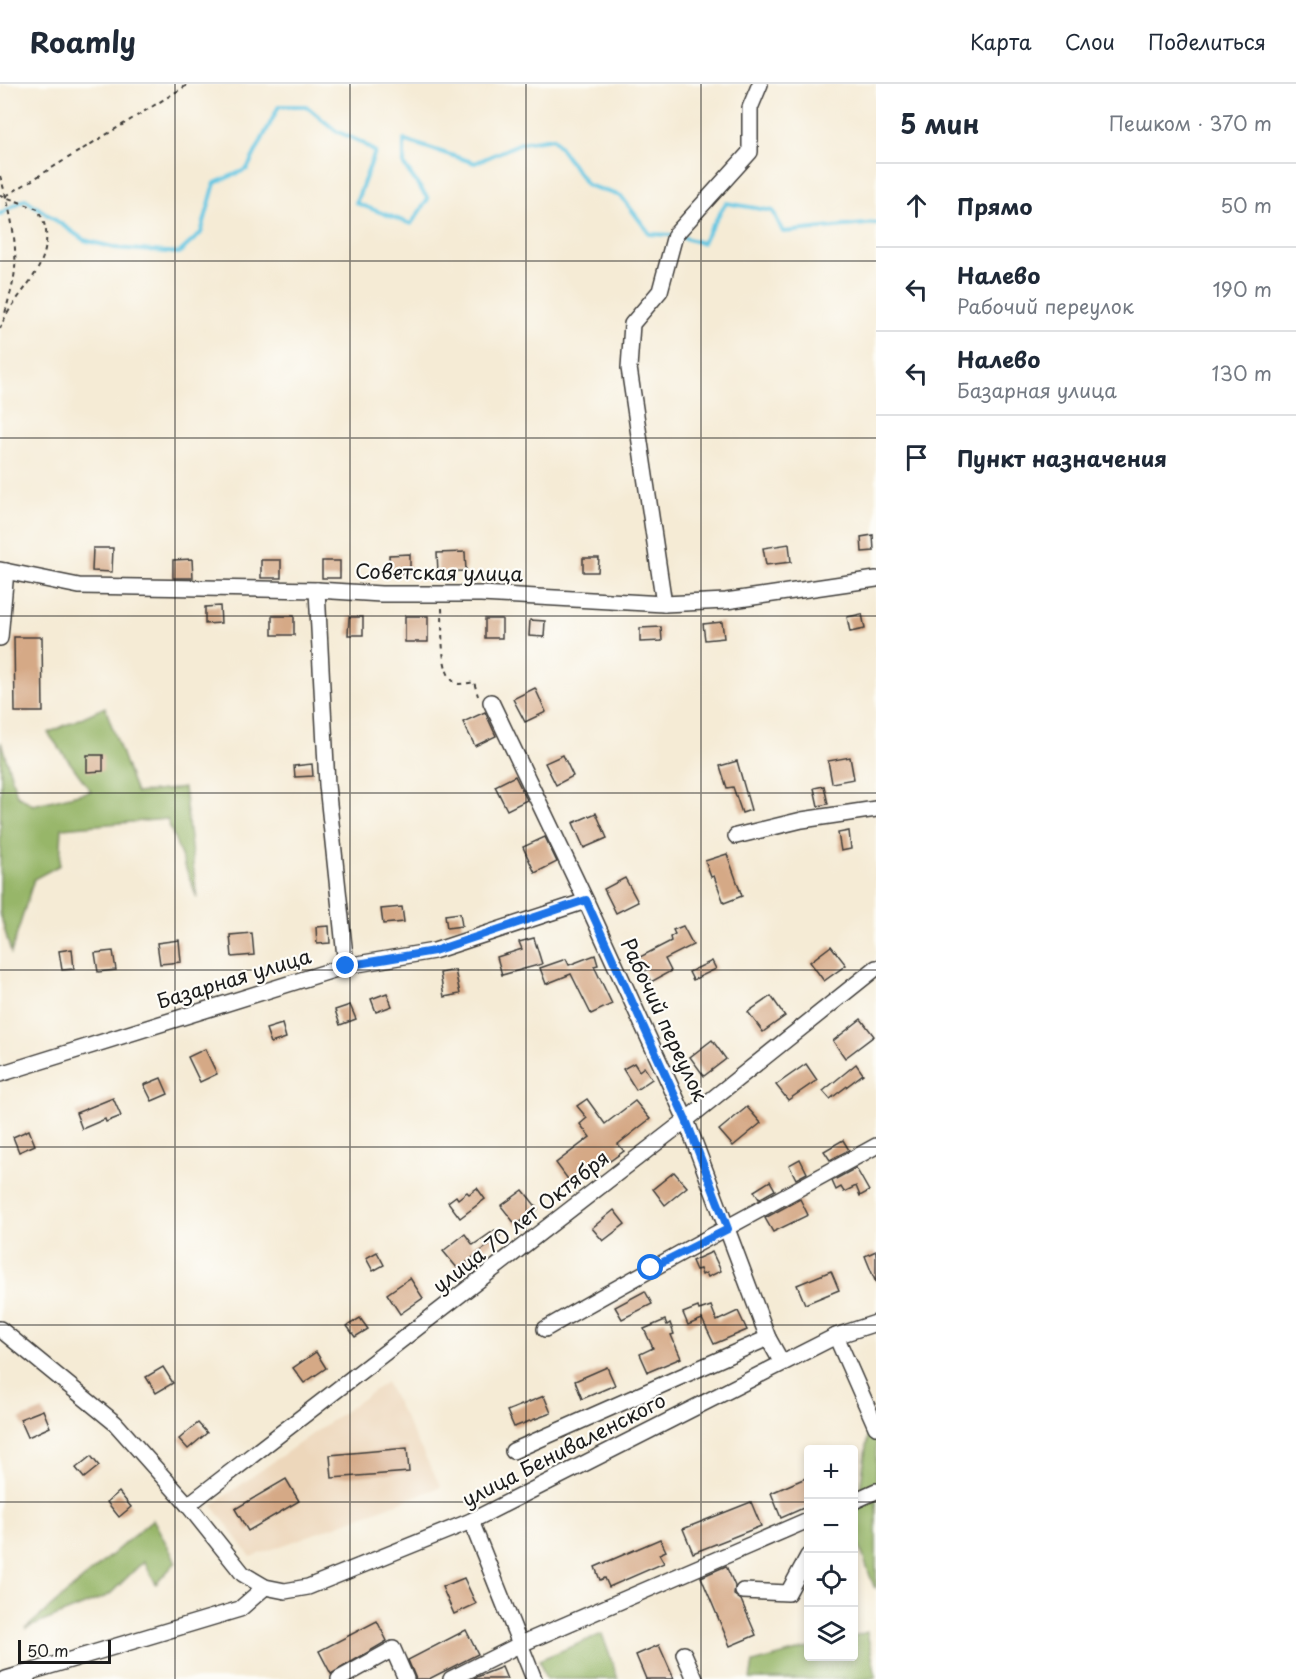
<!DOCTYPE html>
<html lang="ru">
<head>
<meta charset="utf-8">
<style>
  :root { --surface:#fff; --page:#f2f2f3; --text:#1f2937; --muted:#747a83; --line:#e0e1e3 }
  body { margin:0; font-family:"Playpen Sans",sans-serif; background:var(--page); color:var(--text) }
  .controls { position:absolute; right:18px; bottom:18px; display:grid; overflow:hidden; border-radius:6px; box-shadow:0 3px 9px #0003 }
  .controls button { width:54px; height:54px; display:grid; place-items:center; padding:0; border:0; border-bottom:2px solid var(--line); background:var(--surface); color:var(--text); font:30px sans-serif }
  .scale { position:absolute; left:18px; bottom:15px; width:93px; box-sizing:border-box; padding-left:6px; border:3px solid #1c1c1c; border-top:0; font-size:16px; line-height:21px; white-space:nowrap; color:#1c1c1c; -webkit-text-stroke:4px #fdfcf7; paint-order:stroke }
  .stop { position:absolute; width:18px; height:18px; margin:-14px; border:4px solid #1a73e8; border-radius:50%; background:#fff }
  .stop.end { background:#1a73e8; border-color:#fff; box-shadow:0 2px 6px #0008 }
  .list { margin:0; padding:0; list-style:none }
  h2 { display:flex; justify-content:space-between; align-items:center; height:78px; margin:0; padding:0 24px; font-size:26px }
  h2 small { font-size:20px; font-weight:400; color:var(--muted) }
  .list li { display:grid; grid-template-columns:39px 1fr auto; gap:18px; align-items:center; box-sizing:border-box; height:84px; padding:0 24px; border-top:2px solid var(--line) }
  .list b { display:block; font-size:22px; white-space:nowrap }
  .list p { margin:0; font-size:20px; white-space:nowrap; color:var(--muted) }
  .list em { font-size:20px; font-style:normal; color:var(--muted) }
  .icon { flex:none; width:33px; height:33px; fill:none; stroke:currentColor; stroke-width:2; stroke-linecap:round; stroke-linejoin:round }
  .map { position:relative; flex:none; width:876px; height:1595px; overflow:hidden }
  header { display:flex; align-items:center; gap:36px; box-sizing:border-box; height:84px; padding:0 30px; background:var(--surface); border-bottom:2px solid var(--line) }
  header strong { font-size:28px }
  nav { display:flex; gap:33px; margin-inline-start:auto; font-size:21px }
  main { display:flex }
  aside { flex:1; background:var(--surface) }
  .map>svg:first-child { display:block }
  .built { fill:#edd7bb }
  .forest { fill:#97b669; stroke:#5a6942; stroke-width:1.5 }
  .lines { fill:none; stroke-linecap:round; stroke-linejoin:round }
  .stream { stroke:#64c6e2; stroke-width:4 }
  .building { fill:#d5a986 }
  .minor-casing { stroke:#3d3b38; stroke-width:18 }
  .path { stroke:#3d3b38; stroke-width:2; stroke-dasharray:4.5 4.5; stroke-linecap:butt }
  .minor { stroke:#fff; stroke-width:15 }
  .route { stroke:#1a73e8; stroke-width:8 }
  .grid { fill:none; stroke:#1c1c1c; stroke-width:1.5; stroke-opacity:0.55 }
  .labels { text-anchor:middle; stroke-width:4.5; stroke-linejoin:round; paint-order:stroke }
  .street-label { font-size:20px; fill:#1c1c1c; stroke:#fdfcf7 }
</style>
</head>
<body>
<header>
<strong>Roamly</strong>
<nav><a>Карта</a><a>Слои</a><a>Поделиться</a></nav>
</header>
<main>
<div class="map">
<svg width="876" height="1595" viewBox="0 0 876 1595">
  <rect width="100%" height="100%" fill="#fdfcf7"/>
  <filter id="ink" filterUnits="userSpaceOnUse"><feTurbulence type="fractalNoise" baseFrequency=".0167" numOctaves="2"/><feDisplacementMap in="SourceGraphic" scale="12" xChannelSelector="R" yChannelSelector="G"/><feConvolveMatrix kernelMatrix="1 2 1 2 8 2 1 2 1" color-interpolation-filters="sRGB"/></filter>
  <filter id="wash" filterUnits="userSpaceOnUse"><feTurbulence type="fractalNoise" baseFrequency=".008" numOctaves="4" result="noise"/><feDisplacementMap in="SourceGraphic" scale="24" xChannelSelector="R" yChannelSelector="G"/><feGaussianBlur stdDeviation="1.35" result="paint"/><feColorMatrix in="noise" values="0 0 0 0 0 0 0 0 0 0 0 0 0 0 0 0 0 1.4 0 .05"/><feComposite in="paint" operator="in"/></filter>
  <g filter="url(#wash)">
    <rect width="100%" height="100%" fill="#f5ebd5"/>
    <path class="built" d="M386,1298L441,1403L251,1473L212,1421Z"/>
    <g class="forest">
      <path d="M105,623L136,709L184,704L197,814L167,735L62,744L60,781L34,795L11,869L0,829L1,658L17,711L33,721L91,707L48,649Z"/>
      <path d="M869,1343L876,1359V1504L874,1503L854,1447Z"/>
      <path d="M153,1435L176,1478L156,1500L144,1477L109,1511L25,1545Z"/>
      <path d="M867,1548L876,1593L867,1595H750L753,1579L808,1564V1572H854V1552Z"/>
      <path d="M602,1550L618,1595H546L539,1576Z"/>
    </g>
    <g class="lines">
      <g class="stream">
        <path d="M0,130L25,115L84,156L116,164L179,169L201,149L215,99L247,85L279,22H306L336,47L361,58L375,68L356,119L411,140L428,115L404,81V56L475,79L521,59L553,54L587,101L621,112L650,150L671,151"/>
        <path d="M678,152L702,159L726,119L773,127L783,148L876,139"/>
      </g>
    </g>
    <g id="blocks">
      <g class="building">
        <path d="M873,451L874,467L862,468L861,453Z"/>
        <path d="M789,460L791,478L766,481L763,464Z"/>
        <path d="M93,464H113L112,488L92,487Z"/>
        <path d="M465,468L466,487L438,488L437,469Z"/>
        <path d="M410,470V489H390L389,471Z"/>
        <path d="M583,474H599L598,488H583Z"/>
        <path d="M192,475L193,494H173V476Z"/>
        <rect x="261" y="476" width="20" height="18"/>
        <rect x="322" y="477" width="18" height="17"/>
        <path d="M220,522L221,539L205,540V523Z"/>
        <path d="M862,530L865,545L850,548L847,533Z"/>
        <rect x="272" y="532" width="22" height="19"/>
        <rect x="405" y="532" width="23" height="26"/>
        <path d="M349,533H363V551H348Z"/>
        <rect x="485" y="535" width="17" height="19"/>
        <path d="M530,536L545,537L544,553L529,552Z"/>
        <path d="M722,538L724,554L705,556L703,540Z"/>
        <path d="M661,543L662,557L640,558V544Z"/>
        <path d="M14,553H42L43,628H15Z"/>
        <path d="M535,604L546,628L525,638L513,615Z"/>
        <path d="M485,628L496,652L475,662L463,638Z"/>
        <path d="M87,671H103V687L87,688Z"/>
        <path d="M563,671L573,692L556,701L545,679Z"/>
        <path d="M850,673L854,695L832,699L828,677Z"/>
        <path d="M737,677L751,726L742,729L733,703L727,704L720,682Z"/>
        <path d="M312,680L313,692L295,693L294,682Z"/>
        <path d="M515,692L527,716L507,726L495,702Z"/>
        <path d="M824,702L828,720L818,722L814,704Z"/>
        <path d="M596,729L607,754L584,764L573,739Z"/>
        <path d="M849,747L851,765L841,767L838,749Z"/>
        <path d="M545,753L557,778L535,789L523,763Z"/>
        <path d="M727,770L742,812L724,819L714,792L711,793L705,777Z"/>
        <path d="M625,794L638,818L616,829L604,805Z"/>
        <path d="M402,823L404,838L383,840L381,825Z"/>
        <path d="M460,829L462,842L447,844L445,831Z"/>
        <path d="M329,842L330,859L317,860L316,843Z"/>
        <path d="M683,842L693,861L665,875L671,887L651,898L638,874L671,857L670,853L675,850L673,846Z"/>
        <path d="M252,849L254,871L232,873L230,851Z"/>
        <path d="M534,854L542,880L502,891L497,873L522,865L519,858Z"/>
        <path d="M179,856L181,878L160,880L157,859Z"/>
        <path d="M831,862L846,881L824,897L810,878Z"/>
        <path d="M72,865L74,885L62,886L59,867Z"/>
        <path d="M113,867L116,886L98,888L95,869Z"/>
        <path d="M595,871L598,881L594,882L612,920L591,930L571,890L546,900L540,884L566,875L569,881Z"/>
        <path d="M712,877L716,885L693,896L689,888Z"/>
        <path d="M455,886L460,910L444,913L440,889Z"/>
        <path d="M387,909L392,922L376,928L371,915Z"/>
        <path d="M771,912L785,932L763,948L748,928Z"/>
        <path d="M350,921L356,935L340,941L335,926Z"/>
        <path d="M861,935L874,952L845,974L833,957Z"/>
        <path d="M282,940L286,954L271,959L266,945Z"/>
        <path d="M712,956L726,975L704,992L690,973Z"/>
        <path d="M205,965L217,990L200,998L188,973Z"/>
        <path d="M634,979L639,987L644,983L652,995L636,1006L623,985Z"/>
        <path d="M806,980L817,996L788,1016L776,1001Z"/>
        <path d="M856,980L863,990L830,1015L823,1007Z"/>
        <path d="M161,994L168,1010L152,1017L144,1001Z"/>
        <path d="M113,1014L121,1032L106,1038L105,1035L82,1045L76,1029Z"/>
        <path d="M587,1015L605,1040L635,1017L650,1035L618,1060L624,1067L610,1077L605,1071L570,1098L556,1079L590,1053L580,1040L587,1034L577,1022Z"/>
        <path d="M747,1023L761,1039L733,1062L719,1046Z"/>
        <path d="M29,1046L35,1061L19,1068L13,1053Z"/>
        <path d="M843,1056L849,1066L830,1076L824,1067Z"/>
        <path d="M800,1075L807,1089L796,1095L789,1081Z"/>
        <path d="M856,1084L869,1107L860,1112L856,1102L844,1108L841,1103L836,1106L832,1097Z"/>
        <path d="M674,1088L687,1103L665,1121L653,1105Z"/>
        <path d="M770,1097L775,1106L759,1115L754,1107Z"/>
        <path d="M477,1104L485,1115L460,1134L448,1118L456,1112L458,1115L467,1108L469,1110Z"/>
        <path d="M523,1106L538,1125L516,1141L501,1122Z"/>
        <path d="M800,1115L808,1131L773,1148L765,1134Z"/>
        <path d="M614,1126L625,1140L603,1157L592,1144Z"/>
        <path d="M495,1146L500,1152L458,1185L443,1167L465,1150L473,1161Z"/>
        <path d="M876,1167V1199L865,1172Z"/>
        <path d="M377,1168L384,1181L373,1187L366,1174Z"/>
        <path d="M712,1168L721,1187L708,1193L706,1189L702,1191L700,1185L696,1186L692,1177Z"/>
        <path d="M831,1187L839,1206L805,1220L797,1201Z"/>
        <path d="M410,1194L423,1214L400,1230L387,1210Z"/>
        <path d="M645,1207L652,1220L622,1235L615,1223Z"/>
        <path d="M711,1222L717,1237L738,1227L747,1246L714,1260L702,1235L688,1241L683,1229L698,1223L699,1226Z"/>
        <path d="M360,1234L368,1245L355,1253L347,1242Z"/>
        <path d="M665,1236L667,1241L670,1239L674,1250L671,1251L681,1274L648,1288L640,1270L653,1264L644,1245Z"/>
        <path d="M316,1268L326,1284L304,1299L293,1284Z"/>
        <path d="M163,1283L173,1299L156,1309L146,1293Z"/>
        <path d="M607,1283L615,1301L582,1315L575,1297Z"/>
        <path d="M544,1312L551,1329L514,1343L507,1327Z"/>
        <path d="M43,1326L50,1343L28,1353L20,1335Z"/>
        <path d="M198,1339L207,1349L188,1365L179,1355Z"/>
        <path d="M407,1364L409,1388L332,1394L330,1371Z"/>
        <path d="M91,1372L99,1382L84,1394L76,1384Z"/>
        <path d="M808,1393V1422L781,1434L771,1409Z"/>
        <path d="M286,1395L299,1417L248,1447L235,1425Z"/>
        <path d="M119,1408L131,1423L119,1433L107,1418Z"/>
        <path d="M751,1418L761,1442L693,1469L683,1445Z"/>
        <path d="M660,1455L666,1467L659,1470L664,1479L609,1503L605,1494L600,1496L595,1483Z"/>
        <path d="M726,1482L735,1502L734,1511L741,1516L756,1551L730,1562L701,1493Z"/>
        <path d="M464,1494L476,1520L454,1530L442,1503Z"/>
        <path d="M377,1537L387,1557L331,1590L319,1567Z"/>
        <path d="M466,1546L478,1570L429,1595H416L408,1576Z"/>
        <path d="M659,1561L674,1595H646L636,1571Z"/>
        <path d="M502,1583L507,1595H474L477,1593Z"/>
      </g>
    </g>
  </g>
  <g filter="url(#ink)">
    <use href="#blocks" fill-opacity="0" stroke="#3d3b38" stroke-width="1.5"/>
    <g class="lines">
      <defs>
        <g id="minor">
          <path d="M0,486L79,502L317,506L381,510H481L664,520L726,517L876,495"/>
          <path d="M317,506L327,701L346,882"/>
          <path d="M664,520L629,284L632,240L660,207L675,151L750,68V24L760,0"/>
          <path d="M0,554L6,487"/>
          <path d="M491,618L586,817L686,1036L768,1254L782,1279"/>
          <path d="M736,752L802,736L876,725"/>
          <path d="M0,990L346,882L434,867L586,817"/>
          <path d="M0,1245L115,1339L188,1421L243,1490L265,1503L285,1507L308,1503L471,1437L836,1252L876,1239"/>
          <path d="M545,1245C654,1182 766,1123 876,1062"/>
          <path d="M836,1252L876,1343"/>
          <path d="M513,1367L768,1254"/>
          <path d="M854,1417L876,1407"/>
          <path d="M188,1421L686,1036L876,884"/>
          <path d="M471,1437L534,1595"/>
          <path d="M743,1507L788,1509L808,1472"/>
          <path d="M684,1570L695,1595"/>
          <path d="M6,1595L30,1588"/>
          <path d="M26,1595L30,1588L240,1525L265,1503"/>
          <path d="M339,1595L393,1565L406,1595"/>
          <path d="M451,1595L521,1560L808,1436"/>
        </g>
      </defs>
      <use href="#minor" class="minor-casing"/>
      <g class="path">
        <path d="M0,92C9,121 17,154 15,185C14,200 8,216 5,230"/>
        <path d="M0,111L38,125C41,132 45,140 46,147C50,189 13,209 0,245"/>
        <path d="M6,112L189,0"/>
        <path d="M442,524C443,541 438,596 459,600C463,600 470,599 474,598L478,612"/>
      </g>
      <use href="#minor" class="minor"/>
    </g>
  </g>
  <g class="lines" filter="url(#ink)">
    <path class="route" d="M346,882L434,867L586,816L686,1036L728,1145L651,1184"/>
  </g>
  <path class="grid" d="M175,0V1595M350,0V1595M526,0V1595M701,0V1595M0,177H876M0,354H876M0,532H876M0,709H876M0,886H876M0,1063H876M0,1241H876M0,1418H808M854,1418H876"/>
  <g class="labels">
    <g class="street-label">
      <text transform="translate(439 489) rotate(1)" y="7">Советская улица</text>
      <text transform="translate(234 895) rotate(-17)" y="7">Базарная улица</text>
      <text transform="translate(664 936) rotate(65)" y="7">Рабочий переулок</text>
      <text transform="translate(521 1138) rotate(-38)" y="7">улица 70 лет Октября</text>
      <text transform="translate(564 1366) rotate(-27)" y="7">улица Бениваленского</text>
    </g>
  </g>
</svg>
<div class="controls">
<button>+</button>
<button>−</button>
<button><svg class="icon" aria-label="locate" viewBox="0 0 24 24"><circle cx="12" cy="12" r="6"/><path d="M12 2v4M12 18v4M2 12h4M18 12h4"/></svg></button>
<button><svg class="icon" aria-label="layers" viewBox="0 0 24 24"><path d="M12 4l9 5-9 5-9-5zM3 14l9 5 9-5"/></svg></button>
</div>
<div class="scale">50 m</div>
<div class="stop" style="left:651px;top:1184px"></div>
<div class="stop end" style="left:346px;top:882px"></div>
</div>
<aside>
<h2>5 мин<small>Пешком · 370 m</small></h2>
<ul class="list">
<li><svg class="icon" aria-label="ahead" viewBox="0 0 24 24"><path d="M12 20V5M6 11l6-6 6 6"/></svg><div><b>Прямо</b></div><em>50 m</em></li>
<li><svg class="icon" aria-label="left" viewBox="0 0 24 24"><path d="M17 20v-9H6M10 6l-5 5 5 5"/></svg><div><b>Налево</b><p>Рабочий переулок</p></div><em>190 m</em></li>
<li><svg class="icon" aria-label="left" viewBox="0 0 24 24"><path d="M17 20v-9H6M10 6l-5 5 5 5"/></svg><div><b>Налево</b><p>Базарная улица</p></div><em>130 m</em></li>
<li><svg class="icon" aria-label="arrive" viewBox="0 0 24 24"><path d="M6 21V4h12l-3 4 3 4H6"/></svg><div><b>Пункт назначения</b></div></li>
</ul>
</aside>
</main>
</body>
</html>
